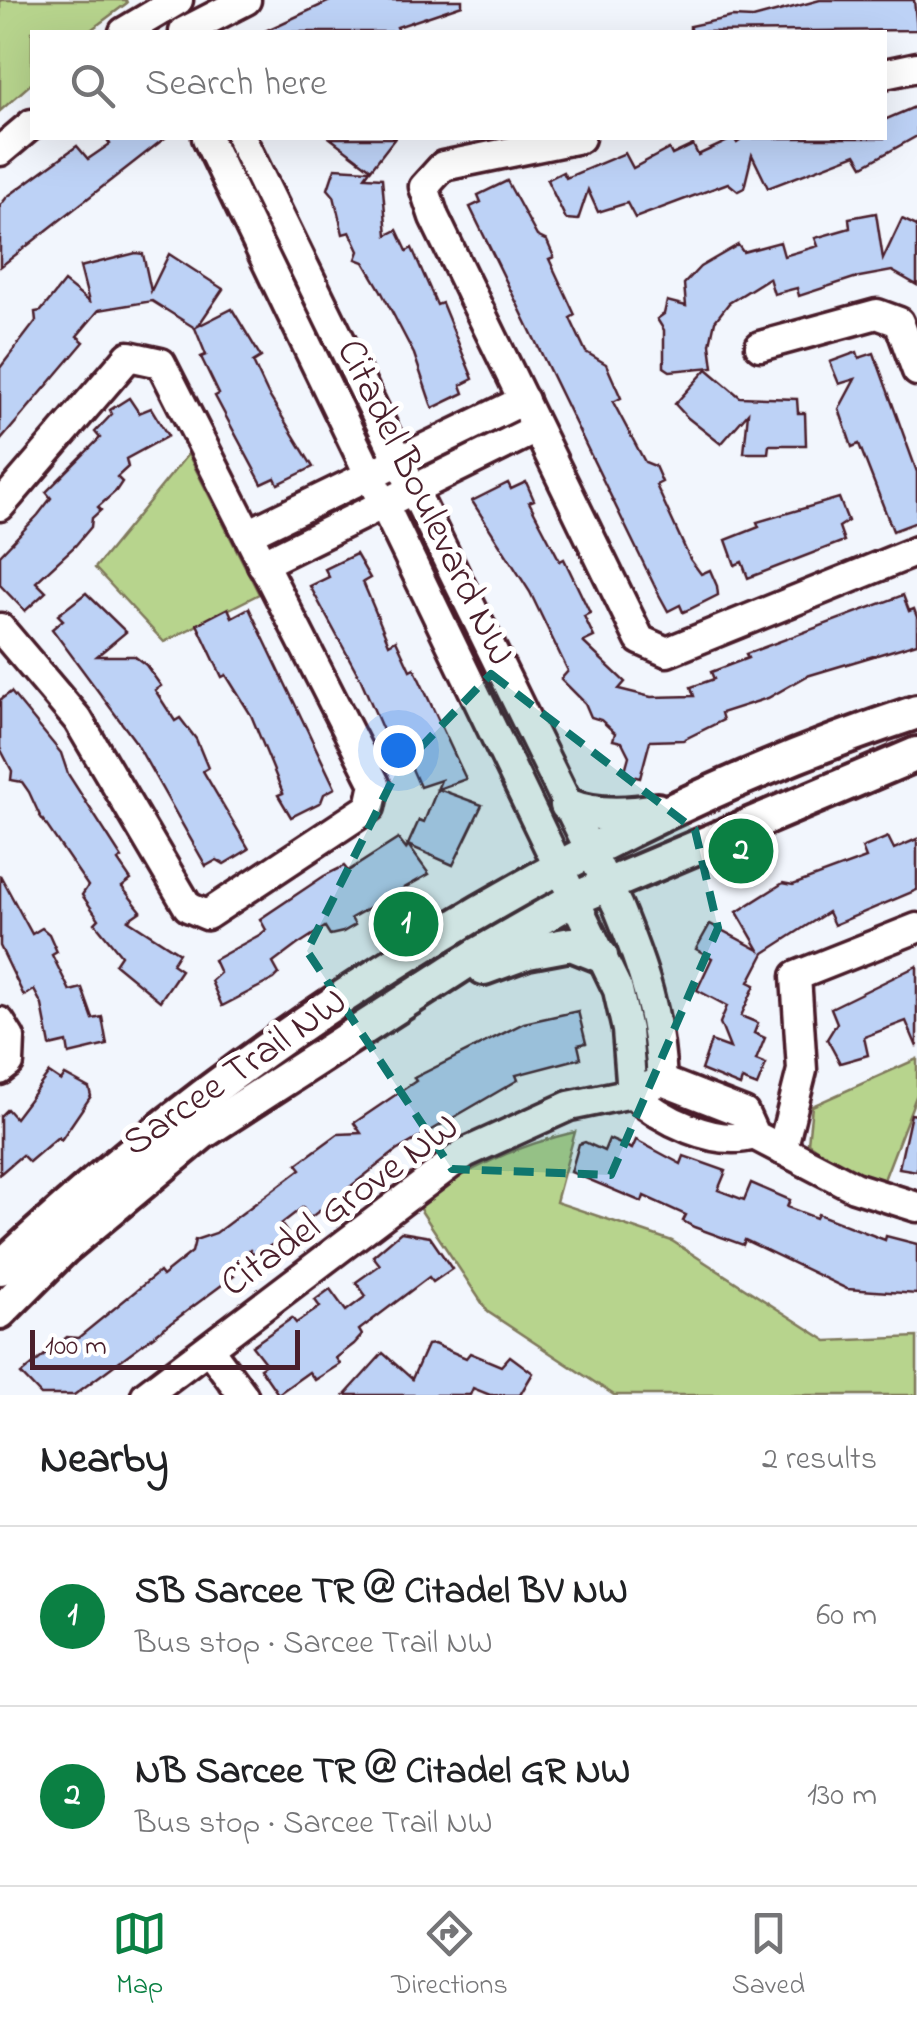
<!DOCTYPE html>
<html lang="en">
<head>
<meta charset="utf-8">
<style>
  :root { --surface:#fff; --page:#f2f2f2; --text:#202124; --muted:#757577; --line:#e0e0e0; --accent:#0b8043 }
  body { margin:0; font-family:"Indie Flower",sans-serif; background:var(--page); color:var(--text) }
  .scale { position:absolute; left:30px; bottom:25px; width:270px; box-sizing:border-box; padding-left:10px; border:5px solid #4a1f2b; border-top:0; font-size:28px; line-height:35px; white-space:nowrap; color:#4a1f2b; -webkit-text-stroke:8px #fff; paint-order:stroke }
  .you { position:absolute; left:398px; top:750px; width:35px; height:35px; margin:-25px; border:8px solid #fff; border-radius:50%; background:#1a73e8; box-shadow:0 0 0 15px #1a73e833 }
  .badge { display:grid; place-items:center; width:65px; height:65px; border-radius:50%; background:var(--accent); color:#fff; font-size:32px; font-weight:700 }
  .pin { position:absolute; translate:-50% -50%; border:5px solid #fff; box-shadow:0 2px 10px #0006 }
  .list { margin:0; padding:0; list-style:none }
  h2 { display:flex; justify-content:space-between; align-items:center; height:130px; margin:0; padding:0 40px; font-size:42px }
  h2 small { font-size:32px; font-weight:400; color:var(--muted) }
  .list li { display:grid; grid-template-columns:65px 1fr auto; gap:30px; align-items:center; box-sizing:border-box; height:180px; padding:0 40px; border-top:2px solid var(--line) }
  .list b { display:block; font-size:38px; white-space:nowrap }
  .list p { margin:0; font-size:32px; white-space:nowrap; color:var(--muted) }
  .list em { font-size:32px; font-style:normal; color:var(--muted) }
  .icon { flex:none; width:55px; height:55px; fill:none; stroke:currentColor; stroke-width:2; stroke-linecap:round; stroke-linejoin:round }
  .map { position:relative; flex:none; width:917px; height:1395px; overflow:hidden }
  .search { position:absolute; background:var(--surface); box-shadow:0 10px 40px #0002; left:30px; right:30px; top:30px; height:110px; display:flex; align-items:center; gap:25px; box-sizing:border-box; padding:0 35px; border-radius:0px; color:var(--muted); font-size:38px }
  .sheet { height:490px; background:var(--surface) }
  nav { display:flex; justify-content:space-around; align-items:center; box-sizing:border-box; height:140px; border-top:2px solid var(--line); background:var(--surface); font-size:28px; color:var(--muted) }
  nav a { display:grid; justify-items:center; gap:5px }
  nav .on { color:var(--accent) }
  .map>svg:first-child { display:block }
  .green { fill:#b7d48d; stroke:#807a5c; stroke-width:2.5 }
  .building { fill:#bdd2f6; stroke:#4a1f2b; stroke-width:2.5 }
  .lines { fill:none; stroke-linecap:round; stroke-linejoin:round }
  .minor-casing { stroke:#4a1f2b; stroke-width:35 }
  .major-casing { stroke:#4a1f2b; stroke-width:40 }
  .minor { stroke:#fff; stroke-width:28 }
  .major { stroke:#fff; stroke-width:32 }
  .marked { fill:#0f766e; fill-opacity:0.2; stroke:#0f766e; stroke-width:8; stroke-dasharray:20 12; stroke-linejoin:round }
  .labels { text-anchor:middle; stroke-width:10; stroke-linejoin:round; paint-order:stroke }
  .street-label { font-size:40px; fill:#4a1f2b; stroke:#fff }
</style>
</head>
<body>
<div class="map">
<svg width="917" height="1395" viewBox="0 0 917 1395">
  <rect width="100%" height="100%" fill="#f2f6fd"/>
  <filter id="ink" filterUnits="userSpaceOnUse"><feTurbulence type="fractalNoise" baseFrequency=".01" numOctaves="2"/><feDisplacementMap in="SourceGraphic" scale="20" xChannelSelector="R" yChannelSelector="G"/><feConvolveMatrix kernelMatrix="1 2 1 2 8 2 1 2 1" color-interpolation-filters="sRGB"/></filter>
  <g filter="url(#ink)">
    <g class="green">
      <path d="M0,0H126L127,3L88,32H32V83L0,111Z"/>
      <path d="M188,454L259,594L164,642L95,568Z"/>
      <path d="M917,1059V1094L882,1185L838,1164L808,1143L812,1106Z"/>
      <path d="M575,1132L556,1202L672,1241L827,1341L917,1337V1395H614L488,1312L416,1203C468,1169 515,1146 575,1132Z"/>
    </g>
    <g class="building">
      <path d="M332,0H462V5L397,27L399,32H263Z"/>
      <path d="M820,0H914L917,30L690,32V26L732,17L753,18Z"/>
      <path d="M917,106V136L863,166L856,154L768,188L752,155L744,188L738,191L728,183L635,218L627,203L598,212L588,190L578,220L566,219L547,180L563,172L566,178L625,153L633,168L669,149L672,155L693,145L698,155L734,138L737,143L744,138H884V120Z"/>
      <path d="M106,138H165L0,267V206L7,197L77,146L88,159L110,144Z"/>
      <path d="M330,138H395L371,169Z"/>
      <path d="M335,168L370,170L365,177L382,178L387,235L397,230L407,251L412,248L437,305L442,303L473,379L461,385L464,393L433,408L431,404L414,354L380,289L364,262L356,259L359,251L350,232L343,234L334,196L328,189Z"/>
      <path d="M507,181L537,236L547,241L554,257L549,259L575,315L570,318L586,352L606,364L621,398L613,402L645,462L655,466L662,482L656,485L690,559L701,574L710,570L717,586L718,595L690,609L683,612L680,605L668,611L657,591L470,207L481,202L478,195Z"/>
      <path d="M876,213L883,259L902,219L917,226V285L892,271L854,278L799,296L797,288L774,294L769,278L729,303L715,321L710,344L713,367L670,371L664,367V330L657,319L664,314L667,301L686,306L684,284L700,267L738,245L743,252L780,242L784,256L818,246L815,238L850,228L849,218Z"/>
      <path d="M136,253L143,254L151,291L169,254L223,289L198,326L232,309L261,357L253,362L268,394L313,467L278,484L275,478L262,484L215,396L219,394L201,357L206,355L195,328L152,301L99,310L77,336L84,342L0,441V368L36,321L35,312L41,311L64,282L89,302L80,267Z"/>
      <path d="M857,352L859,358L874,353L917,472V522L893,531L859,444L852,447L839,409L855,379L839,384L830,362Z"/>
      <path d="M707,369L740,397L797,399L798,413H805L806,445H769L768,453H744L748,413L721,444L688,418L675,404Z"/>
      <path d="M129,398L139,413L151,408L168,436L126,459L128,467L117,477L122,482L116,491L98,507L101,510L92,518L91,527L75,546L36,582L46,592L25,611L0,585V555L38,515L51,498L46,492L100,438L95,432L112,414L110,410Z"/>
      <path d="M526,482L534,500L529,502L560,561L564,559L590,613L584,616L594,637L583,642L625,682L619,689L651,697L694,696L691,687L714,679L711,672L748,658L746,654L903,595L909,611L914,609L917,617V643L807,676L768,698L721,713L723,720L683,740L650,741L640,778L624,774L629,756L622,742L613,740L615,733L601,720L591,717L585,703L561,679L568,671L530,592L472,501L508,483L511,489Z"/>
      <path d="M839,498L848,521L839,527L844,541L748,578L742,562L735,565L726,540L759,527L757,522Z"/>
      <path d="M356,554L370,578L363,582L389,644L396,640L410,670L414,668L466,779L438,789L482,805L453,865L408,845L429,874L351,918L355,925L343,932L330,935L325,927L297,945L273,963L279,974L274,979L222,1006L211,981L220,973L214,960L261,934L266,930L260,919L324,876L344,866L348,871L398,839L406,849L419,820L424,822L441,780L420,787L395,730L385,735L361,680L310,586L329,577L325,569Z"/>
      <path d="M86,593L126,632L97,656H134L146,665L161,686L155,690L175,721L180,718L196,739L208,768L203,771L249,849L224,864L217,860L206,866L135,741L52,629L63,620L58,615Z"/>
      <path d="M228,608L232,617L249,608L335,788L324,794L321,802L291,817L278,795L283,793L251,715L226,675L222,677L197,624Z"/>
      <path d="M11,692L61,753L68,774L122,858L118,861L131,880L122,887L141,911L128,920L179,953L172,964L181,970L160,1001L115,964L121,955L95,923L99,919L82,895L88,886L40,816L29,792L22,782L11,780L12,771L0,748V700Z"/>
      <path d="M888,837L894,849L917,839V890L834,925L828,912L764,953L749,982L755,985L741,1016L758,1023L754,1033L765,1038L756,1060L766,1064L757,1086L742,1080L740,1086L701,1070L711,1041L730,1048L720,1023L727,1006L697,990L712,958L696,949L710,924L759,950L737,912L783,883L793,885L866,858L862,848Z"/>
      <path d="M0,875L32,934L42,928L49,934L57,952L52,955L70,991L82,988L93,1019L102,1017L107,1045L69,1054L67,1042L50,1046L42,1005L34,990L24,996L0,946Z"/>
      <path d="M917,966V1047L906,1021L864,1037L868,1055L840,1063L827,1039L837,1023L831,1008Z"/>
      <path d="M578,1011L586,1043L578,1045L581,1058L516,1075L518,1080L396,1151L310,1218L303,1207L281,1224L289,1235L254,1255L250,1250L227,1267L234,1276L74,1395H41L21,1374L67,1337L78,1338L159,1272L162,1276L192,1252L195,1240L216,1233L301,1169L297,1164L338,1134L361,1133L354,1123L416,1081L414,1078L524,1023Z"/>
      <path d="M49,1073L61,1081L65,1075L89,1088L91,1096L61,1140L58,1137L29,1162L22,1155L0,1174V1116L7,1109L15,1118Z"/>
      <path d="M911,1114L917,1115V1171L899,1168Z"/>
      <path d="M609,1139L632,1149L636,1140L681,1164L684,1156L726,1171L718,1190L744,1200L751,1183L790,1200L787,1207L816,1218L818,1214L885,1240L886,1236L917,1244V1294L847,1289L745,1240L743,1245L694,1227L683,1221L686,1215L644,1196L642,1202L571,1172L579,1144L585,1142L604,1151Z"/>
      <path d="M401,1232L430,1237L452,1269L433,1282L429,1277L359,1330L362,1335L354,1344L336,1358L340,1364L315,1380L309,1372L278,1394L260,1368L266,1364L252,1346L292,1318L296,1323L320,1307L315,1300L330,1289L346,1311L366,1296L356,1282L380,1265L373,1256Z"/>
      <path d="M434,1344L466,1358L470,1353L501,1366L510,1356L533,1373L520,1395H490L473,1388L470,1395H345L383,1353L412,1379L427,1345Z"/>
    </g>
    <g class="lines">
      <defs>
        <g id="minor">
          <path d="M124,32L178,0"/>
          <path d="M184,32L246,0"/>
          <path d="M884,74L917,67"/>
          <path d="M207,138L618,990L627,1030L632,1093C661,1120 715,1147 754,1135"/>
          <path d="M241,138L618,907C643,968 659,1014 662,1081"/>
          <path d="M580,138L443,166L424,187L434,217L640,640L667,652L917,551"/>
          <path d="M0,151L32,124"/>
          <path d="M760,346L877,314L899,322L917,371"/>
          <path d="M0,506L129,356L161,363L375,784L370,807L207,915L188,907L78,720L0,628"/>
          <path d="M248,534L524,400"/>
          <path d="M262,564L536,429"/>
          <path d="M0,1022L10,1038L9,1063L0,1070"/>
          <path d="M782,1150L802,1070L796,976L917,928"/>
          <path d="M209,1349L243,1395"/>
          <path d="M146,1395L465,1153L569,1106L632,1093L662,1081L744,1113L754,1135L854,1187L917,1207"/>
        </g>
        <g id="major">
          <path d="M567,805C595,817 627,815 657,810"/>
          <path d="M484,968L528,952L571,944L601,956"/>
          <path d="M0,1268C251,1031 589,820 917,712"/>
          <path d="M0,1312L63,1249L202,1133L480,953L574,899L917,754"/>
        </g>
      </defs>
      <use href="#minor" class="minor-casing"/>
      <use href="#major" class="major-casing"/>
      <use href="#minor" class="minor"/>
      <use href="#major" class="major"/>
    </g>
  </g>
  <path class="marked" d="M491,674L695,830L718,928L611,1175L452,1169L307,951L396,773Z"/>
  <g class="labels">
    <g class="street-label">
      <text transform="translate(428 501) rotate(64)" y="14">Citadel Boulevard NW</text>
      <text transform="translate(233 1070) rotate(-35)" y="14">Sarcee Trail NW</text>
      <text transform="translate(338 1203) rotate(-36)" y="14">Citadel Grove NW</text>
    </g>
  </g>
</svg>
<div class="scale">100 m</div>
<div class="you"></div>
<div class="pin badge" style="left:406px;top:924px">1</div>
<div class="pin badge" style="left:741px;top:851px">2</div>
<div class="search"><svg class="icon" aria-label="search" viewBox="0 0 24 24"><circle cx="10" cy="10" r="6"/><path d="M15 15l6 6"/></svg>Search here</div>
</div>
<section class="sheet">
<h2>Nearby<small>2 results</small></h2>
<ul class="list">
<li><span class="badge">1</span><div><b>SB Sarcee TR @ Citadel BV NW</b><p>Bus stop · Sarcee Trail NW</p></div><em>60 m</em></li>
<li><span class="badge">2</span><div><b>NB Sarcee TR @ Citadel GR NW</b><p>Bus stop · Sarcee Trail NW</p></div><em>130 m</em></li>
</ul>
</section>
<nav>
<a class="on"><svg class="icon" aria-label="map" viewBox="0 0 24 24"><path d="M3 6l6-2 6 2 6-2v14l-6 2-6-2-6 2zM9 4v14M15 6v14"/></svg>Map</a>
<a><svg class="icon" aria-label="directions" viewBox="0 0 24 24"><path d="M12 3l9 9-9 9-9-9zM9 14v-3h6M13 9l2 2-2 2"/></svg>Directions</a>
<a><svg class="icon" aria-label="saved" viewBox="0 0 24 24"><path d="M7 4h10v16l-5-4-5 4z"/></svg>Saved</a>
</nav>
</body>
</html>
